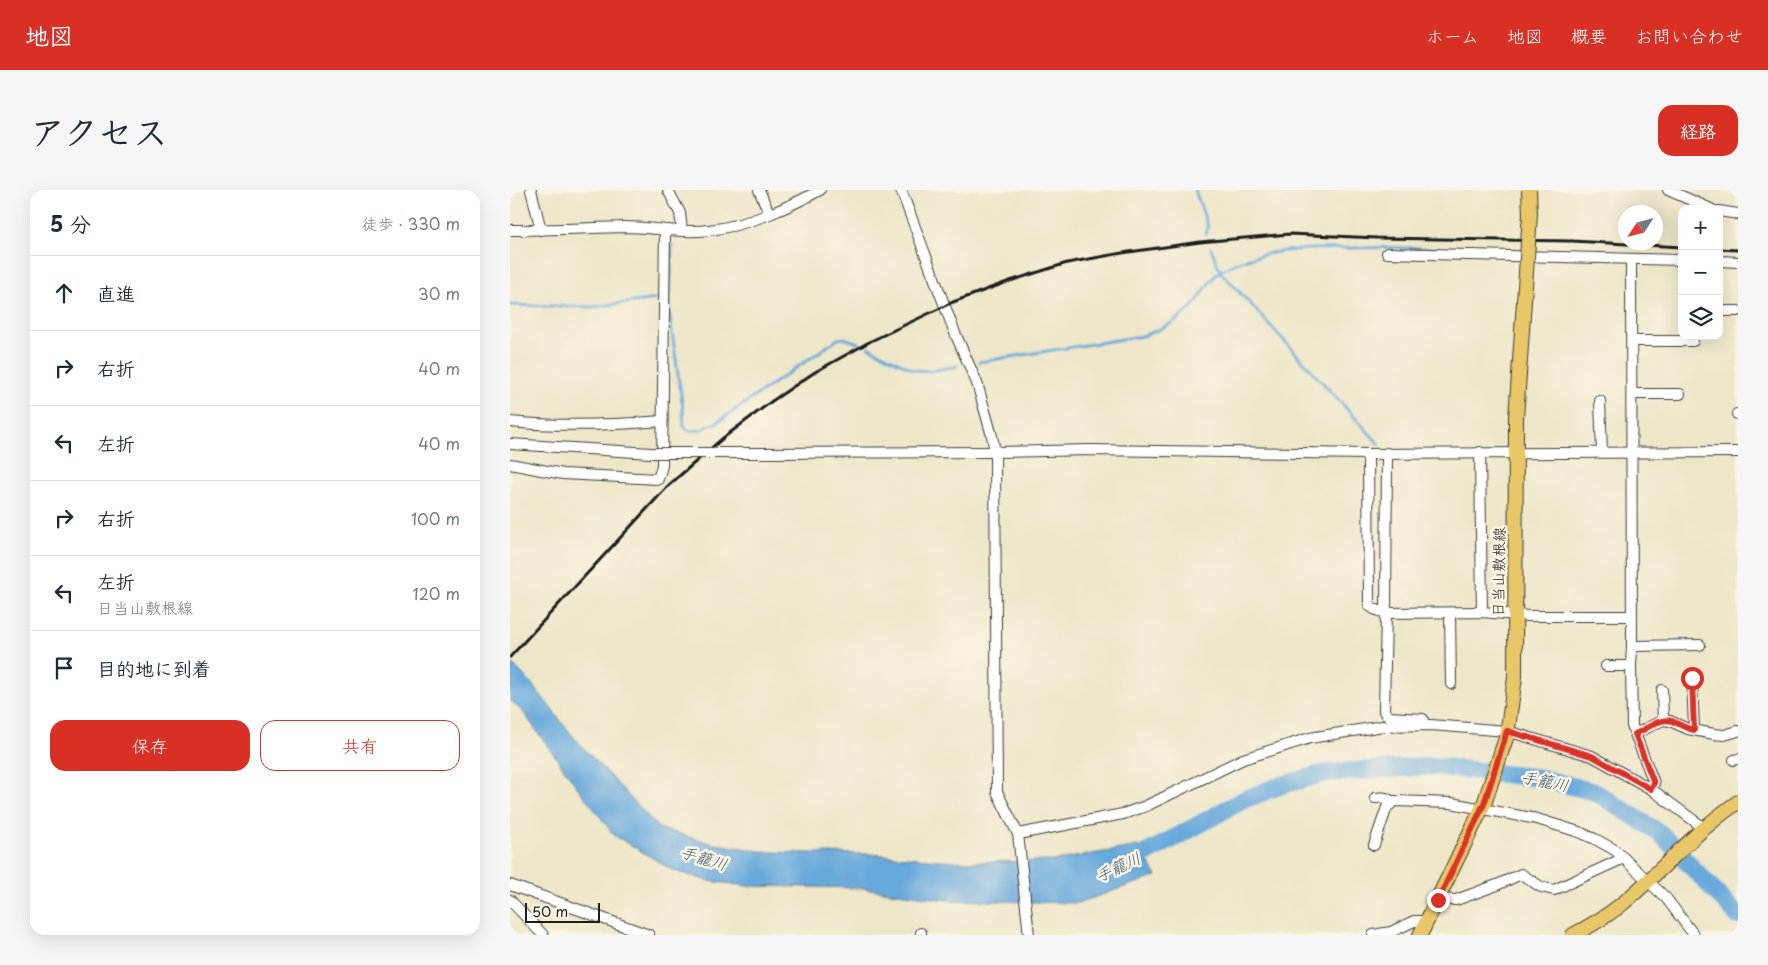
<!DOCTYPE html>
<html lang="ja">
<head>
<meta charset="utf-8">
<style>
  :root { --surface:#fff; --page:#f6f6f7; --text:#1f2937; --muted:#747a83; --line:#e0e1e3; --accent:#d93025 }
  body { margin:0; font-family:"Playpen Sans","Klee One",sans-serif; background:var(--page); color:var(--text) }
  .controls { position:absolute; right:15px; top:15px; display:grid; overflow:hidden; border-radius:10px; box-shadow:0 5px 20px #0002 }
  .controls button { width:45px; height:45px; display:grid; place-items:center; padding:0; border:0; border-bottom:1px solid var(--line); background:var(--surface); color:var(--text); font:25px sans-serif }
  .compass { position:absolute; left:1108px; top:15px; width:45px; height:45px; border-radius:50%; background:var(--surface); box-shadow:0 5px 20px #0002; rotate:234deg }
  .scale { position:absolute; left:15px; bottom:12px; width:75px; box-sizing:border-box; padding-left:5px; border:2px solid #1c1c1c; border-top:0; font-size:14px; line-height:18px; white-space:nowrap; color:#1c1c1c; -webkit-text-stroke:4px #fcf5e5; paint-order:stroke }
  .stop { position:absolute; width:15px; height:15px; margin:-11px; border:4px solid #d93025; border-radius:50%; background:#fff }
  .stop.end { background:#d93025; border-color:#fff; box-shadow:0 1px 5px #0008 }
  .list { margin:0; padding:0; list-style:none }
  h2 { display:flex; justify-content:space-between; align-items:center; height:65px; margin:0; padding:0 20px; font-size:21px }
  h2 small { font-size:16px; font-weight:400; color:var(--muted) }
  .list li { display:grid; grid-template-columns:32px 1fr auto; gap:15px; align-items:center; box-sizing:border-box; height:75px; padding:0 20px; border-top:1px solid var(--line) }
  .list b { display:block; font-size:19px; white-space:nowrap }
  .list p { margin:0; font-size:16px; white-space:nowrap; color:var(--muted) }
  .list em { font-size:16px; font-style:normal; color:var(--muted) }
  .actions { display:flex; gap:10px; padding:15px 20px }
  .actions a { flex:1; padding:11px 0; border:1px solid var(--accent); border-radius:15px; text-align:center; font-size:18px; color:var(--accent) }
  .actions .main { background:var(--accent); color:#fff }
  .icon { flex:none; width:28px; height:28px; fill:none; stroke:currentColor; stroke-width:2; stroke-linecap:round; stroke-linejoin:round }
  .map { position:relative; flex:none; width:1228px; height:745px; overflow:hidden; border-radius:15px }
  header { display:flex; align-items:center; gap:30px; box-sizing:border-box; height:70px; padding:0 25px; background:var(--accent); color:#fff }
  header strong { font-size:24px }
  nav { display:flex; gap:28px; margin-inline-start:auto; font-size:18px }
  .intro { display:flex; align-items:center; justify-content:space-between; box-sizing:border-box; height:120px; padding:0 30px }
  h1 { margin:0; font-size:35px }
  .button { padding:12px 22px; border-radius:15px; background:var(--accent); color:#fff; font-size:18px; font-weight:700 }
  main { display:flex; gap:30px; padding:0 30px }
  aside { flex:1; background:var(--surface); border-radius:15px; box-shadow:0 5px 20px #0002 }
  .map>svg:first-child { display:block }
  .water { fill:#68a9dc; stroke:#42627c }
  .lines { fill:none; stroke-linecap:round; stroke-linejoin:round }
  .stream { stroke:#68a9dc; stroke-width:3 }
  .river { stroke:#68a9dc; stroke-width:18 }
  .minor-casing { stroke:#3b3a36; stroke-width:12 }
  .major-casing { stroke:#3b3a36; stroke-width:16 }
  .minor { stroke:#fff; stroke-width:10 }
  .major { stroke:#e9c769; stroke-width:14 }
  .rail { stroke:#1c1c1c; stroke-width:3 }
  .minor-bridge-casing { stroke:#3b3a36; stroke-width:12; stroke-linecap:butt }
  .major-bridge-casing { stroke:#3b3a36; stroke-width:16; stroke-linecap:butt }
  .minor-bridge { stroke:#fff; stroke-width:10 }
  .major-bridge { stroke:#e9c769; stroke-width:14 }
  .route { stroke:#d93025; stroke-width:6 }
  .labels { text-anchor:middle; stroke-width:5; stroke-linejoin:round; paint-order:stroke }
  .street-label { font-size:15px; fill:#1c1c1c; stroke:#fcf5e5 }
  .water-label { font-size:16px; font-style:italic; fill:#3e5b72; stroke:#fcf5e5 }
</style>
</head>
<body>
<header>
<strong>地図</strong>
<nav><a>ホーム</a><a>地図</a><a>概要</a><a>お問い合わせ</a></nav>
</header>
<div class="intro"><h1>アクセス</h1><a class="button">経路</a></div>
<main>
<aside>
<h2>5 分<small>徒歩 · 330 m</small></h2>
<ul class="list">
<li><svg class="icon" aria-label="ahead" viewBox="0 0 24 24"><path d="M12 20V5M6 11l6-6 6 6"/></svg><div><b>直進</b></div><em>30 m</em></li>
<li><svg class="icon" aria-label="right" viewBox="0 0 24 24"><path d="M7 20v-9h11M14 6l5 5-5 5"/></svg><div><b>右折</b></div><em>40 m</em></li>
<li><svg class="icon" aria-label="left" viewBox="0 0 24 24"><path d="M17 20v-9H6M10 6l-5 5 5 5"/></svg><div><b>左折</b></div><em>40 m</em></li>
<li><svg class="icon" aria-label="right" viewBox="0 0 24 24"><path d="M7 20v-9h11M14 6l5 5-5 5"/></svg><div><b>右折</b></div><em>100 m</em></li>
<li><svg class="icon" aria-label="left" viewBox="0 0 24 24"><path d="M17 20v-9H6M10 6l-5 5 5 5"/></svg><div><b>左折</b><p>日当山敷根線</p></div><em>120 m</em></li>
<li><svg class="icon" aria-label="arrive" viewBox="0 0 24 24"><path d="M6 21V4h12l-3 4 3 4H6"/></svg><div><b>目的地に到着</b></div></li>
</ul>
<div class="actions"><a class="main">保存</a><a>共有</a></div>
</aside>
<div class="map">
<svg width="1228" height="745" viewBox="0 0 1228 745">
  <rect width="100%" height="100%" fill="#fcf5e5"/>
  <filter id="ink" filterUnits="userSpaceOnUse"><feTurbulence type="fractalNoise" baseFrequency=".02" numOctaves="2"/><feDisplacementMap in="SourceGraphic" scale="10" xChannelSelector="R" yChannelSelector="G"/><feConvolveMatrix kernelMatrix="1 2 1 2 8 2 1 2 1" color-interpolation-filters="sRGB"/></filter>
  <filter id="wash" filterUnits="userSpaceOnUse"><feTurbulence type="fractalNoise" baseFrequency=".0096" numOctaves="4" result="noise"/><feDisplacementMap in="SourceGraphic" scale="20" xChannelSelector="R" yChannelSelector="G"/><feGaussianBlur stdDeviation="1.12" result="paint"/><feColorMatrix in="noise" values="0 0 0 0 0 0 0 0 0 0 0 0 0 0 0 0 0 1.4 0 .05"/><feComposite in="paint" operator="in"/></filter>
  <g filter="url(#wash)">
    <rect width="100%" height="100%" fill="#ede6c8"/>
    <path class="water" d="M0,471L22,494L66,550L149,638L200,653L257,662L360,664L455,672L542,671L628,656L647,686L568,713L437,710L352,698L237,696L199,691L164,681L104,645L68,598L13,522L0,510Z"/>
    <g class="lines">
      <g class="stream">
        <path d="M685,0L698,37L696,44"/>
        <path d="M162,55L159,121L173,219L174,236L179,241L190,240L206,233L328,149L334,148L349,153"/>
        <path d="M701,58L710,81L869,254"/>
        <path d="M0,115L81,117L148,109"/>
        <path d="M358,157L404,180L420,181L447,176"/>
        <path d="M469,172L632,146C653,139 671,130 686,112C694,103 700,87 712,80C751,57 801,59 845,58C878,57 911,57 944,60"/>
      </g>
      <path class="river" d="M613,674L637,663L735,609L772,595L816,583L925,576L1030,588L1085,602L1150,643L1228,726"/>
    </g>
  </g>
  <g filter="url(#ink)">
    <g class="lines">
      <defs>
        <g id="minor">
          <path d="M21,0L31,40"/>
          <path d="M158,0L170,23L172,41"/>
          <path d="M249,0L259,23"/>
          <path d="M391,0L445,143L467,193L482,246L485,262L487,602L508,644L519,745"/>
          <path d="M1158,0L1201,19"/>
          <path d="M1209,21L1228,24"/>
          <path d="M0,40C38,40 77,38 115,37C143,37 171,44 199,40C236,36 278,18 310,0"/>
          <path d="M877,63L1172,70"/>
          <path d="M1121,69L1122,456L1121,476L1122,536L1144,593L1141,599"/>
          <path d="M1209,71L1228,72"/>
          <path d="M1209,121H1228"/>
          <path d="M1122,151H1183"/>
          <path d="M1123,204H1170"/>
          <path d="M1090,211L1092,262"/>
          <path d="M1227,224H1228"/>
          <path d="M0,232C50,237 102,235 152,231"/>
          <path d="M0,254L141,263"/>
          <path d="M970,262L972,422"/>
          <path d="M241,263L485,262L580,260L858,264L1228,262"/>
          <path d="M877,263L876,423L874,521L879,527L913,529"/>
          <path d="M858,264L859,415L864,419L876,423L972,422L1018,426H1121"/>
          <path d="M0,274L53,284L148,289L152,276L155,41"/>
          <path d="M940,423L941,494"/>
          <path d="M1122,456L1190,455"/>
          <path d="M1096,476H1121"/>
          <path d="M1182,488L1184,540"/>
          <path d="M1152,500L1153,530"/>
          <path d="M1125,544L1153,530L1160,531L1178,539L1204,544L1214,545L1228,541"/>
          <path d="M1224,570L1228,569"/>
          <path d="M865,608C872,607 877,607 882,612"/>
          <path d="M508,644L613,624L636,616L733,569L800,548L873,536L921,535L997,541L1082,566L1141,599L1194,638"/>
          <path d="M864,655L877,617L885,611L941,613L1027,629L1069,642L1085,649L1105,660L1156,708L1184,745"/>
          <path d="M0,695L139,745"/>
          <path d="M928,709L946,710L987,695L1011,684L1031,697L1044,700L1114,668"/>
          <path d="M0,710L33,745"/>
          <path d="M411,745V743"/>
          <path d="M863,745L881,742L904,731H917"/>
        </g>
        <g id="major">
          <path d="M910,745L974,614L997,545L1005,487L1006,228"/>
          <path d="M1063,745C1082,735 1101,724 1118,709C1155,677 1187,640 1228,612"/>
        </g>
      </defs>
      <use href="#minor" class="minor-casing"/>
      <use href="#major" class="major-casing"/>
      <use href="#minor" class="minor"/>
      <use href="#major" class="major"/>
      <g class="rail">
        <path d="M1209,59L1228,60"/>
        <path d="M0,467L159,295L213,248L262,211L305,182L361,151L443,112L500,91L557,73L612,63L690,52L780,44L867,48L1062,51L1172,57"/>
      </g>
      <defs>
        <path id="minor-bridge" d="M141,263H241"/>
        <path id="major-bridge" d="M1006,228L1020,24L1019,0"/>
      </defs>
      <use href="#minor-bridge" class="minor-bridge-casing"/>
      <use href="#major-bridge" class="major-bridge-casing"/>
      <use href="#minor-bridge" class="minor-bridge"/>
      <use href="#major-bridge" class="major-bridge"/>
    </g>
  </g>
  <g class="lines" filter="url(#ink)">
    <path class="route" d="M928,710L974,614L997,541L1082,566L1141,599L1144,593L1125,544C1137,539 1150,527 1162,531C1169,534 1175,538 1184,540L1182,488"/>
  </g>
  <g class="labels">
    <g class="street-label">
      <text transform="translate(989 382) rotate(-89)" y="5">日当山敷根線</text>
    </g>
    <g class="water-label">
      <text transform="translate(1035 591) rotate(11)" y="6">手籠川</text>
      <text transform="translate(194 668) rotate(17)" y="6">手籠川</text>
      <text transform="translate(608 677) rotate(-25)" y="6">手籠川</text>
    </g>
  </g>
</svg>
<div class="controls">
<button>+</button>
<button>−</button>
<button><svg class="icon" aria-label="layers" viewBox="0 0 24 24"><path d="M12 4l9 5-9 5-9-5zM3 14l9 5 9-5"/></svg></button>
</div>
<svg class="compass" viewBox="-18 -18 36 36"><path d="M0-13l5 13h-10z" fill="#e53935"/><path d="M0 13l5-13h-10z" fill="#747a83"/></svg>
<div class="scale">50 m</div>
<div class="stop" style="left:1182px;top:488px"></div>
<div class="stop end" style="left:928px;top:710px"></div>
</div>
</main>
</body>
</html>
